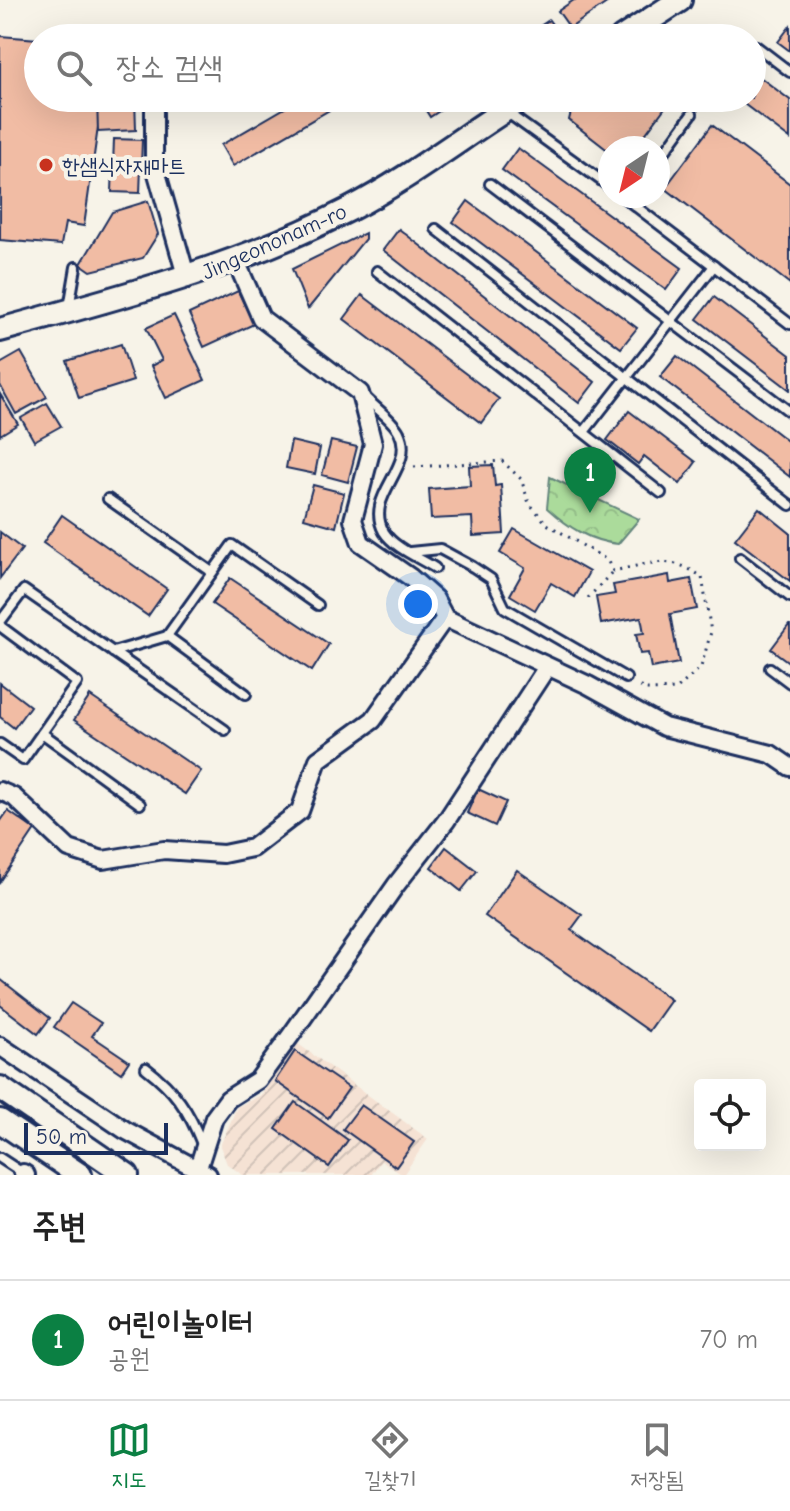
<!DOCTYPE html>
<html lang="ko">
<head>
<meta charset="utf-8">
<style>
  :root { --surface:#fff; --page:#f6f6f6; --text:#222; --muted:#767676; --line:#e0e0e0; --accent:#0b8043 }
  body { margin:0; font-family:"Comic Neue","Poor Story",sans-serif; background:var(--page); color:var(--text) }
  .controls { position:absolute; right:24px; bottom:24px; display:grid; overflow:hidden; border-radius:8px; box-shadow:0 8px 32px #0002 }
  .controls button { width:72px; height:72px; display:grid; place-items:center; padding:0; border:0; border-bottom:2px solid var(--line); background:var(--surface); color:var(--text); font:40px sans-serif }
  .compass { position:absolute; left:598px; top:136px; width:72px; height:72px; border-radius:50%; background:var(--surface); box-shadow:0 8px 32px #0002; rotate:215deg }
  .scale { position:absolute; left:24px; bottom:20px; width:144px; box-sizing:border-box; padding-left:8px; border:4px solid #1b2f5e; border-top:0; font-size:22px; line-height:28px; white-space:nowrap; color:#1b2f5e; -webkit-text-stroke:6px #f7f3e8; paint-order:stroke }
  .you { position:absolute; left:418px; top:604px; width:28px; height:28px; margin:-20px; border:6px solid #fff; border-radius:50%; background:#1a73e8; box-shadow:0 0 0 12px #1a73e833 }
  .badge { display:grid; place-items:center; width:52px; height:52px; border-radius:50%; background:var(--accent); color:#fff; font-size:26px; font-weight:700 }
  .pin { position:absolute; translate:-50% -66px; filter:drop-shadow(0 2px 4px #0008) }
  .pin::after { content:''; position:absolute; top:42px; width:28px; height:24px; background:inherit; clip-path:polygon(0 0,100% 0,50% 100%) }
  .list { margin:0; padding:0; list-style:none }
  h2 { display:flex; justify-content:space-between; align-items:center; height:104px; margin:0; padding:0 32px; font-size:34px }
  h2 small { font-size:26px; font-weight:400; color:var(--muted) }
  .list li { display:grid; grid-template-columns:52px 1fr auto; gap:24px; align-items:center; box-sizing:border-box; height:120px; padding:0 32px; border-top:2px solid var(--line) }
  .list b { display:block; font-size:30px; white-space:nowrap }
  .list p { margin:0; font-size:26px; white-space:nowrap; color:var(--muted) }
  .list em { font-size:26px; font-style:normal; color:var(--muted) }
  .icon { flex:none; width:44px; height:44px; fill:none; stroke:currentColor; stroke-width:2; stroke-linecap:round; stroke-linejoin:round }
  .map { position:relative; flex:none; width:790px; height:1175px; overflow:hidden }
  .search { position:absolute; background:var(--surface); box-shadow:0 8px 32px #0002; left:24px; right:24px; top:24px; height:88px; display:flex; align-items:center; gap:20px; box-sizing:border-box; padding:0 28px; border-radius:44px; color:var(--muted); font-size:30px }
  .sheet { height:224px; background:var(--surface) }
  nav { display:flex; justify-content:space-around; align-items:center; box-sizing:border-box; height:112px; border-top:2px solid var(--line); background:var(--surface); font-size:22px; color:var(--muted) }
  nav a { display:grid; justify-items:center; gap:4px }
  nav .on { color:var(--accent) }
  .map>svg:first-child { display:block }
  .industrial { fill:url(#industrial-furrows) }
  .park { fill:url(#park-crowns); stroke:#63857c; stroke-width:2 }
  .building { fill:#f1bca4; stroke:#1b2f5e; stroke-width:2 }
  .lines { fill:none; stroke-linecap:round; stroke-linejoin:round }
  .lane-casing { stroke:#1b2f5e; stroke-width:14 }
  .street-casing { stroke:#1b2f5e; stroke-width:22 }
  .secondary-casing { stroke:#1b2f5e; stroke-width:28 }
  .path { stroke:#1b2f5e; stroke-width:3; stroke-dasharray:2 6; stroke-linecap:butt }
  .lane { stroke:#f7f3e8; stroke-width:8 }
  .street { stroke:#f7f3e8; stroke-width:16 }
  .secondary { stroke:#f7f3e8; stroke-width:22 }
  .poi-dot { fill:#c8321e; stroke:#f7f3e8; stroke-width:3 }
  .labels { text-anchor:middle; stroke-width:8; stroke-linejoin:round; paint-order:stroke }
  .poi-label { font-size:22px; fill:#1b2f5e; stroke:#f7f3e8; text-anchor:start }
  .street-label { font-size:22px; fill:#1b2f5e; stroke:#f7f3e8 }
</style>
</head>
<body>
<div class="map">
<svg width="790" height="1175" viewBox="0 0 790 1175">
  <defs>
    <pattern id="industrial-furrows" width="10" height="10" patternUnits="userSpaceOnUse" patternTransform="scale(2)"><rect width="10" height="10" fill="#f5e2d4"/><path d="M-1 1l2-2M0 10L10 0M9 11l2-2" fill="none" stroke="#d1c2b8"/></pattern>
    <pattern id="park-crowns" width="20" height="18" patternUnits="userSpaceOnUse" patternTransform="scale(2)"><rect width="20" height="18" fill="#abdb9b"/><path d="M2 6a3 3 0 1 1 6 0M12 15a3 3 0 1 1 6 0" fill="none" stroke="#93bc88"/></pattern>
  </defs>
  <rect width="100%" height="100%" fill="#f7f3e8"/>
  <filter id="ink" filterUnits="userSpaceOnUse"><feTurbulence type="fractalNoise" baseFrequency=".0125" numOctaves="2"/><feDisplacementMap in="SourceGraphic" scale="16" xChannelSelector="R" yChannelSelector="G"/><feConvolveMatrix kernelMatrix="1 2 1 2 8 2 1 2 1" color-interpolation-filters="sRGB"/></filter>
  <g filter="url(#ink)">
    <path class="industrial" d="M297,1043L428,1139L403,1175L381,1161L371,1175H243L227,1164L220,1146L237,1107L261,1095Z"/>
    <path class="park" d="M550,477L639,519L618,544C589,541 568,527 547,508Z"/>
    <g class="building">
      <path d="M574,0H611L570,28L558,11Z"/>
      <path d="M549,20L559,34L554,38H522Z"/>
      <path d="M790,26V51L778,42Z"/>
      <path d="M0,36L38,39V98H97L101,106L84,226L65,223L61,245L0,240Z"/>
      <path d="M752,71L790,100V139L736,98H752Z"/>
      <path d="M97,98H135L136,130L98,132Z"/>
      <path d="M302,98H350L233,166L221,145Z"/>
      <path d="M425,98H459L430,117L420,101Z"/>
      <path d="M594,98H672L635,148H610V152L569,120L571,112Z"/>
      <path d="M712,125L790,184V284L665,188Z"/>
      <path d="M114,139L142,140L140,193L112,192Z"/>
      <path d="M518,148L682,268L666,290L502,170Z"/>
      <path d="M148,201L158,234L143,258L91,271L81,264L112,212Z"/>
      <path d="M468,201L637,328L621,348L453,222Z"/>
      <path d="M399,229L595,382L579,403L383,250Z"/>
      <path d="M365,233V239L308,309L292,269Z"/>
      <path d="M238,291L254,324L204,347L189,314Z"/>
      <path d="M362,295L499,399L481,423L344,319Z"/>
      <path d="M714,297L790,355V390L697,319Z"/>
      <path d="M174,315L205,380L166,398L151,366L162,360L146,328Z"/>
      <path d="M121,344L133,381L79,398L67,361Z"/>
      <path d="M21,352L47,397L16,414L0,385V364Z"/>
      <path d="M677,356L790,443V477L660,377Z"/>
      <path d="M0,394L18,424L0,435Z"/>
      <path d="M47,403L61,426L34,441L21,418Z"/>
      <path d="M629,411L696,462L680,484L644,456L638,464L607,440Z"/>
      <path d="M291,441L320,448L315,474L286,468Z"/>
      <path d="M331,441L357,447L348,482L322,475Z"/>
      <path d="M493,465L495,486L501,485L504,534L473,536L472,517L431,519L429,489L470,486L469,466Z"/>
      <path d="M313,485L344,493L336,527L304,518Z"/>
      <path d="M759,508L790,533V581L735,539Z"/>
      <path d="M62,515L167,589L148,616L43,543Z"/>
      <path d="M514,529L589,572L575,597L551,583L535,610L510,595L525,568L500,553Z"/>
      <path d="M0,532L22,549L0,578Z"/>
      <path d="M669,575L670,583L691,579L697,609L670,614L679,663L651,668L648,653L640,654L636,634L644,633L641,617L601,624L596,597L615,594L613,585Z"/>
      <path d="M230,578L329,644L312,671L212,604Z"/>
      <path d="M789,625H790V663L771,649Z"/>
      <path d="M0,683L30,706L14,728L0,717Z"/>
      <path d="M90,696L201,771L185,794L74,720Z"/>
      <path d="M478,789L506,802L495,826L467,813Z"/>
      <path d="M8,811L35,830L0,882V822Z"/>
      <path d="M446,847L477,871L461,891L431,867Z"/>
      <path d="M517,870L582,915L571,930L671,1000L649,1031L485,916Z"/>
      <path d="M0,979L50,1018L38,1034L0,1005Z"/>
      <path d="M71,1003L101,1023L92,1036L129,1061L121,1073L54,1027Z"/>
      <path d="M295,1051L349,1088L328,1118L275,1081Z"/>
      <path d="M295,1102L348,1140L329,1167L276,1129Z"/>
      <path d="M361,1105L414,1142L396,1167L343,1129Z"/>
    </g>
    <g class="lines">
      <defs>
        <g id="lane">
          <path d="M756,46L790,72"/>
          <path d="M505,111L610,187"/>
          <path d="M658,161L692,114"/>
          <path d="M490,184L790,412"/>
          <path d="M622,196L790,324"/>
          <path d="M436,229L790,505"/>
          <path d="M377,271L661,493"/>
          <path d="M69,308L76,267"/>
          <path d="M364,396C374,407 392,419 399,432C417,468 363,495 384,532C394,548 420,558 435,568"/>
          <path d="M584,432L714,266"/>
          <path d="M108,499L212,572"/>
          <path d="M410,552L440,549L473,567L491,579L505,608L626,678"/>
          <path d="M740,558L790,597"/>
          <path d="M0,622L24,590L225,730"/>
          <path d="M0,626L77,683L23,760L0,744"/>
          <path d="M167,636L232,545L318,605"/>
          <path d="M113,652L167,636L246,694"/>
          <path d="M770,668L790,683"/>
          <path d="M42,733L140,804"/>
          <path d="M146,1068C175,1090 189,1111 202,1144"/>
          <path d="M0,1158L23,1173"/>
        </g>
        <g id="street">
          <path d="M154,98V163L187,279"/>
          <path d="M445,618L588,685L664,727L771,754L790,767"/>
          <path d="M0,791L14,797L69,849L103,860L164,850L223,854L252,848L300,811L318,760L373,720L445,618L435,599L410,577L361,543L353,520L373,444L360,393L261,318L236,261"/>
          <path d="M0,1046L125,1130L208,1175"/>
          <path d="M198,1168L214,1118L228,1099L258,1080L291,1035L396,885L446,821L547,667"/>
          <path d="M23,1173L26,1175"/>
        </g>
        <g id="secondary">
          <path d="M622,38L680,0"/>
          <path d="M0,330C123,296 235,268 350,209C410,178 466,134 524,98"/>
          <path d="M0,1088L127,1175"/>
          <path d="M0,1121L80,1175"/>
        </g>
      </defs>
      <use href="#lane" class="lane-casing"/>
      <use href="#street" class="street-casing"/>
      <use href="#secondary" class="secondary-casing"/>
      <g class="path">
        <path d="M414,467L502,461L521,479L529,503L547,524L607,560L613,571C650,564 668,553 702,577L711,632L701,667L677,689L645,690L639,686"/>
        <path d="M588,598L613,571"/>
      </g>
      <use href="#lane" class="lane"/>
      <use href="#street" class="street"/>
      <use href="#secondary" class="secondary"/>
    </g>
  </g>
  <circle class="poi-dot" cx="46" cy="165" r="8"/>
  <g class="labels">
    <g class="poi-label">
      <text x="62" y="173">한샘식자재마트</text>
    </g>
    <g class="street-label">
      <text transform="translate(274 241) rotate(-24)" y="8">Jingeononam-ro</text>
    </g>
  </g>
</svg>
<div class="controls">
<button><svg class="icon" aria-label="locate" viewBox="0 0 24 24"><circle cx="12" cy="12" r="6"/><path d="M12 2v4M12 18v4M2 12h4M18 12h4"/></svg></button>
</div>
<svg class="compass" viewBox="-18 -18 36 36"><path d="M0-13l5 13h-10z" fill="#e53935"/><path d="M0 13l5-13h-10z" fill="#767676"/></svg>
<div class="scale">50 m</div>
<div class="you"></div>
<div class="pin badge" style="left:590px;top:513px">1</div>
<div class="search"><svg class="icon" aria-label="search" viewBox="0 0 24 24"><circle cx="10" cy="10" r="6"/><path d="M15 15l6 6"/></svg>장소 검색</div>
</div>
<section class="sheet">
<h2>주변<small></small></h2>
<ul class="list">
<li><span class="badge">1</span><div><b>어린이놀이터</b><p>공원</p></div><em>70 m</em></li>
</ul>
</section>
<nav>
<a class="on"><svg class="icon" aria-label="map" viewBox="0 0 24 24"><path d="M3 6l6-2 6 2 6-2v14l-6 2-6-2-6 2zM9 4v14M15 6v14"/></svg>지도</a>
<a><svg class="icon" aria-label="directions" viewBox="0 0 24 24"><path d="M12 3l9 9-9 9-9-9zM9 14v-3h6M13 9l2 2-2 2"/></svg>길찾기</a>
<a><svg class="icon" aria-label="saved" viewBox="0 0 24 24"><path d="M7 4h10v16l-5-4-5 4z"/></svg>저장됨</a>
</nav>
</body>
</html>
